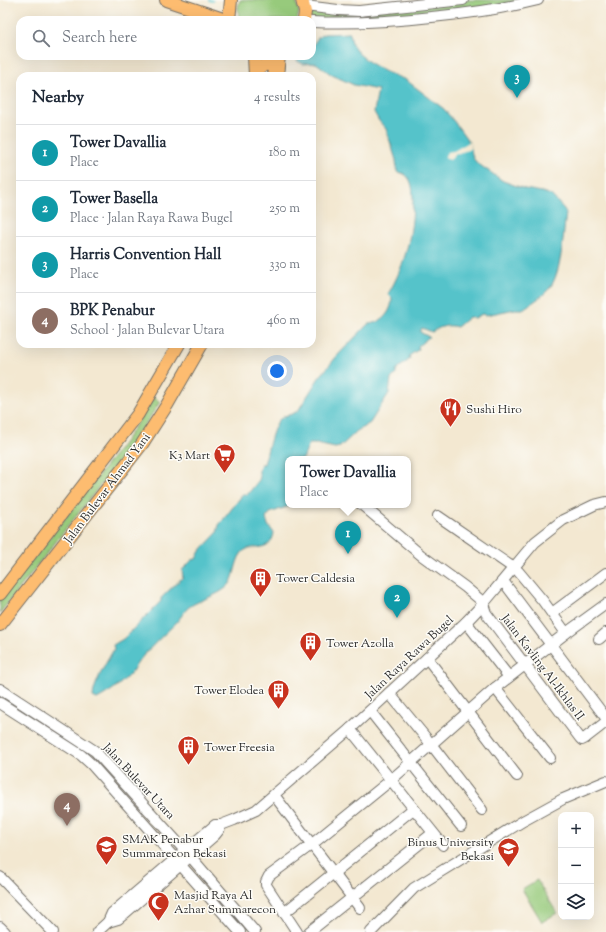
<!DOCTYPE html>
<html lang="en">
<head>
<meta charset="utf-8">
<style>
  :root { --surface:#fff; --page:#f2f2f3; --text:#1f2937; --muted:#747a83; --line:#e0e1e3; --accent:#2563eb }
  body { margin:0; font-family:"Sorts Mill Goudy",serif; background:var(--page); color:var(--text) }
  .controls { position:absolute; right:12px; bottom:12px; display:grid; overflow:hidden; border-radius:8px; box-shadow:0 4px 16px #0002 }
  .controls button { width:36px; height:36px; display:grid; place-items:center; padding:0; border:0; border-bottom:1px solid var(--line); background:var(--surface); color:var(--text); font:20px sans-serif }
  .you { position:absolute; left:277px; top:371px; width:14px; height:14px; margin:-10px; border:3px solid #fff; border-radius:50%; background:#1a73e8; box-shadow:0 0 0 6px #1a73e833 }
  .badge { display:grid; place-items:center; width:26px; height:26px; border-radius:50%; background:var(--accent); color:#fff; font-size:13px; font-weight:700 }
  .pin { position:absolute; translate:-50% -33px; filter:drop-shadow(0 1px 2px #0008) }
  .pin::after { content:''; position:absolute; top:21px; width:14px; height:12px; background:inherit; clip-path:polygon(0 0,100% 0,50% 100%) }
  .popup { position:absolute; left:285px; top:456px; width:126px; height:52px; box-sizing:border-box; display:grid; place-content:center; border-radius:8px; background:var(--surface); filter:drop-shadow(0 1px 3px #0005); font-size:13px; white-space:nowrap; color:var(--muted) }
  .popup b { font-size:15px; color:var(--text) }
  .popup::after { content:''; position:absolute; left:50%; top:100%; margin-left:-8px; border:8px solid transparent; border-top-color:var(--surface) }
  .list { margin:0; padding:0; list-style:none }
  h2 { display:flex; justify-content:space-between; align-items:center; height:52px; margin:0; padding:0 16px; font-size:17px }
  h2 small { font-size:13px; font-weight:400; color:var(--muted) }
  .list li { display:grid; grid-template-columns:26px 1fr auto; gap:12px; align-items:center; box-sizing:border-box; height:56px; padding:0 16px; border-top:1px solid var(--line) }
  .list b { display:block; font-size:15px; white-space:nowrap }
  .list p { margin:0; font-size:13px; white-space:nowrap; color:var(--muted) }
  .list em { font-size:13px; font-style:normal; color:var(--muted) }
  .icon { flex:none; width:22px; height:22px; fill:none; stroke:currentColor; stroke-width:2; stroke-linecap:round; stroke-linejoin:round }
  .map { position:relative; flex:none; width:606px; height:932px; overflow:hidden }
  .search { position:absolute; background:var(--surface); box-shadow:0 4px 16px #0002; left:16px; top:16px; width:300px; height:44px; display:flex; align-items:center; gap:10px; box-sizing:border-box; padding:0 14px; border-radius:12px; color:var(--muted); font-size:15px }
  .panel { position:absolute; background:var(--surface); box-shadow:0 4px 16px #0002; left:16px; top:72px; width:300px; height:276px; border-radius:12px }
  .map>svg:first-child { display:block }
  .green { fill:#97ca7b; stroke:#617a53 }
  .water { fill:#55c3ca; stroke:#40777a }
  .pier { fill:#f3e8d1 }
  .lines { fill:none; stroke-linecap:round; stroke-linejoin:round }
  .stream { stroke:#55c3ca; stroke-width:2 }
  .minor-casing { stroke:#716d65; stroke-width:12 }
  .major-casing { stroke:#716d65; stroke-width:14 }
  .minor { stroke:#fff; stroke-width:10 }
  .major { stroke:#fdbc70; stroke-width:12 }
  .labels { text-anchor:middle; stroke-width:3; stroke-linejoin:round; paint-order:stroke }
  .poi-label { font-size:12px; fill:#2b2b2b; stroke:#fdfcf7; text-anchor:start }
  .street-label { font-size:12px; fill:#2b2b2b; stroke:#fdfcf7 }
</style>
</head>
<body>
<div class="map">
<svg width="606" height="932" viewBox="0 0 606 932">
  <rect width="100%" height="100%" fill="#fdfcf7"/>
  <filter id="ink" filterUnits="userSpaceOnUse"><feTurbulence type="fractalNoise" baseFrequency=".025" numOctaves="2"/><feDisplacementMap in="SourceGraphic" scale="8" xChannelSelector="R" yChannelSelector="G"/><feConvolveMatrix kernelMatrix="1 2 1 2 8 2 1 2 1" color-interpolation-filters="sRGB"/></filter>
  <filter id="wash" filterUnits="userSpaceOnUse"><feTurbulence type="fractalNoise" baseFrequency=".012" numOctaves="4" result="noise"/><feDisplacementMap in="SourceGraphic" scale="16" xChannelSelector="R" yChannelSelector="G"/><feGaussianBlur stdDeviation="0.9" result="paint"/><feColorMatrix in="noise" values="0 0 0 0 0 0 0 0 0 0 0 0 0 0 0 0 0 1.4 0 .05"/><feComposite in="paint" operator="in"/></filter>
  <g filter="url(#wash)">
    <rect width="100%" height="100%" fill="#f3e8d1"/>
    <g class="green">
      <path d="M240,0H296L299,12L297,20H239L238,7Z"/>
      <path d="M463,0H538L498,9L312,22L305,12Z"/>
      <path d="M154,397L160,402L132,445L0,613V600L95,480L125,441Z"/>
      <path d="M537,880L557,913L542,922L522,889Z"/>
    </g>
    <path class="water" d="M350,33L352,44L359,54L373,65L386,72L406,80L444,109L456,124L469,142L473,158L477,163L503,181L525,189L542,192L551,195L564,209L566,213C563,234 562,275 548,290C541,298 531,303 523,309H515L486,315L482,314L475,318L469,317L457,327C448,324 439,327 432,332L422,328L420,332L429,337L418,346L419,349L409,356L410,359L396,370V374L391,379L389,393L370,423L357,431L340,447L335,448L317,444H309L303,459H288V505H292L270,513L266,518L268,525L274,533C270,556 249,541 241,554C235,562 235,578 229,585C219,596 200,599 189,607C184,611 180,619 175,624C164,634 153,645 143,656C137,662 134,670 128,676C119,686 108,693 97,699L93,697C93,685 107,661 114,649L113,645L123,639L161,601V598L183,577L182,570L192,560L196,559L200,551L217,533L219,525L244,493L247,495L259,480L260,477C258,472 259,469 261,464H264C267,454 273,424 280,419C285,415 292,415 298,411L318,379L337,356L368,324C382,323 392,312 392,298L388,294C405,266 413,233 413,200C413,188 412,173 397,172L396,160L386,129L379,121L374,112L378,90L354,85L332,75L316,63L303,64L297,61L299,57L312,56C312,47 315,37 324,34Z"/>
    <path class="pier" d="M469,142L471,148L468,150L456,154L450,160L445,158V156L447,152L454,151Z"/>
    <g class="lines">
      <path class="stream" d="M209,0L213,1"/>
    </g>
  </g>
  <g filter="url(#ink)">
    <g class="lines">
      <defs>
        <g id="minor">
          <path d="M305,6L338,10L359,11L463,0"/>
          <path d="M312,22C355,24 398,21 441,16C473,13 506,8 538,0"/>
          <path d="M362,505L421,555L465,587L484,603"/>
          <path d="M438,516L518,571L543,601L566,633"/>
          <path d="M503,581L606,718"/>
          <path d="M483,604L486,613L580,738L582,740L584,739L606,722"/>
          <path d="M552,613L606,573"/>
          <path d="M466,622L509,677"/>
          <path d="M599,639L606,633"/>
          <path d="M427,658L517,776"/>
          <path d="M495,688L550,758"/>
          <path d="M0,689L95,751L190,856L255,932"/>
          <path d="M389,693L431,744L482,810"/>
          <path d="M0,703L81,755L91,764L240,932"/>
          <path d="M370,711L461,826"/>
          <path d="M350,729L443,845"/>
          <path d="M274,795L360,908"/>
          <path d="M0,877L53,932"/>
          <path d="M284,913L413,809"/>
          <path d="M108,922L118,919L123,915L215,835L219,830L221,825"/>
          <path d="M0,927L5,932"/>
          <path d="M97,932L108,922L112,913L215,825H221L234,820L256,810L350,729L466,622L484,603L535,542L563,520L594,505L606,502"/>
          <path d="M297,932L266,885V882L269,876L311,845L391,780L495,688L566,633L606,604"/>
          <path d="M309,932L433,833"/>
          <path d="M371,932L414,888L523,821L563,799L606,781"/>
        </g>
        <g id="major">
          <path d="M166,0L226,20"/>
          <path d="M302,0L305,12L304,20"/>
          <path d="M229,20L231,0"/>
          <path d="M254,56L255,76"/>
          <path d="M255,72L267,63L272,67L277,75"/>
          <path d="M277,76L279,56"/>
          <path d="M0,594L138,414L179,344"/>
          <path d="M0,625L142,444L167,405L202,344"/>
        </g>
      </defs>
      <use href="#minor" class="minor-casing"/>
      <use href="#major" class="major-casing"/>
      <use href="#minor" class="minor"/>
      <use href="#major" class="major"/>
    </g>
  </g>
  <defs>
    <symbol id="restaurant-pin" viewBox="-11 -11 22 30"><path d="M0 17L-7.5 6A9.5 9.5 0 1 1 7.5 6Z" fill="#c8321e" stroke="#fdfcf7"/><path d="M-5-6h1v4h1v-4h1v4h1v-4h1v5L-1.5 .5V6h-2V.5L-5-1ZM5-6V6H3V1.5H1.5Q1.5-4 5-6Z" fill="#fff"/></symbol>
    <symbol id="supermarket-pin" viewBox="-11 -11 22 30"><path d="M0 17L-7.5 6A9.5 9.5 0 1 1 7.5 6Z" fill="#c8321e" stroke="#fdfcf7"/><path d="M-6-5.5h2.5l.6 2H6L4.5 2H-2.5L-4.4-4H-6ZM-1.5 3.2a1.3 1.3 0 1 0 .1 0ZM3 3.2a1.3 1.3 0 1 0 .1 0Z" fill="#fff"/></symbol>
    <symbol id="building-pin" viewBox="-11 -11 22 30"><path d="M0 17L-7.5 6A9.5 9.5 0 1 1 7.5 6Z" fill="#c8321e" stroke="#fdfcf7"/><path d="M-4-6H4V6H1V3H-1V6H-4ZM-2.5-4.3h1.7v1.8h-1.7ZM.8-4.3h1.7v1.8H.8ZM-2.5-1h1.7V.8h-1.7ZM.8-1h1.7V.8H.8Z" fill="#fff"/></symbol>
    <symbol id="school-pin" viewBox="-11 -11 22 30"><path d="M0 17L-7.5 6A9.5 9.5 0 1 1 7.5 6Z" fill="#c8321e" stroke="#fdfcf7"/><path d="M0-5L7-2L0 1L-7-2ZM-4 1L0 2.5L4 1V4Q0 6-4 4Z" fill="#fff"/></symbol>
    <symbol id="university-pin" viewBox="-11 -11 22 30"><path d="M0 17L-7.5 6A9.5 9.5 0 1 1 7.5 6Z" fill="#c8321e" stroke="#fdfcf7"/><path d="M0-5L7-2L0 1L-7-2ZM-4 1L0 2.5L4 1V4Q0 6-4 4Z" fill="#fff"/></symbol>
    <symbol id="mosque-pin" viewBox="-11 -11 22 30"><path d="M0 17L-7.5 6A9.5 9.5 0 1 1 7.5 6Z" fill="#c8321e" stroke="#fdfcf7"/><path d="M3.5-4.9A6 6 0 1 0 3.5 4.9A5 5 0 1 1 3.5-4.9Z" fill="#fff"/></symbol>
  </defs>
  <g fill-rule="evenodd">
    <use href="#restaurant-pin" x="438" y="396" width="25" height="34"/>
    <use href="#supermarket-pin" x="212" y="442" width="25" height="34"/>
    <use href="#building-pin" x="248" y="566" width="25" height="34"/>
    <use href="#building-pin" x="298" y="630" width="25" height="34"/>
    <use href="#building-pin" x="266" y="678" width="25" height="34"/>
    <use href="#building-pin" x="176" y="734" width="25" height="34"/>
    <use href="#school-pin" x="94" y="834" width="25" height="34"/>
    <use href="#university-pin" x="496" y="836" width="25" height="34"/>
    <use href="#mosque-pin" x="146" y="890" width="25" height="34"/>
  </g>
  <g class="labels">
    <g class="poi-label">
      <text x="466" y="413">Sushi Hiro</text>
      <text x="210" y="459" text-anchor="end">K3 Mart</text>
      <text x="276" y="582">Tower Caldesia</text>
      <text x="326" y="647">Tower Azolla</text>
      <text x="264" y="694" text-anchor="end">Tower Elodea</text>
      <text x="204" y="751">Tower Freesia</text>
      <text x="122" y="843">SMAK Penabur<tspan x="122" dy="14">Summarecon Bekasi</tspan></text>
      <text x="494" y="846" text-anchor="end">Binus University<tspan x="494" dy="14">Bekasi</tspan></text>
      <text x="174" y="899">Masjid Raya Al<tspan x="174" dy="14">Azhar Summarecon</tspan></text>
    </g>
    <g class="street-label">
      <text transform="translate(107 488) rotate(-53)" y="4">Jalan Bulevar Ahmad Yani</text>
      <text transform="translate(409 657) rotate(-43)" y="4">Jalan Raya Rawa Bugel</text>
      <text transform="translate(543 667) rotate(53)" y="4">Jalan Kavling Al-Ikhlas II</text>
      <text transform="translate(139 781) rotate(47)" y="4">Jalan Bulevar Utara</text>
    </g>
  </g>
</svg>
<div class="controls">
<button>+</button>
<button>−</button>
<button><svg class="icon" aria-label="layers" viewBox="0 0 24 24"><path d="M12 4l9 5-9 5-9-5zM3 14l9 5 9-5"/></svg></button>
</div>
<div class="you"></div>
<div class="pin badge" style="left:348px;top:554px;background:#0f9aa8">1</div>
<div class="popup"><b>Tower Davallia</b>Place</div>
<div class="pin badge" style="left:397px;top:618px;background:#0f9aa8">2</div>
<div class="pin badge" style="left:517px;top:98px;background:#0f9aa8">3</div>
<div class="pin badge" style="left:67px;top:826px;background:#8d6e63">4</div>
<div class="search"><svg class="icon" aria-label="search" viewBox="0 0 24 24"><circle cx="10" cy="10" r="6"/><path d="M15 15l6 6"/></svg>Search here</div>
<section class="panel">
<h2>Nearby<small>4 results</small></h2>
<ul class="list">
<li><span class="badge" style="background:#0f9aa8">1</span><div><b>Tower Davallia</b><p>Place</p></div><em>180 m</em></li>
<li><span class="badge" style="background:#0f9aa8">2</span><div><b>Tower Basella</b><p>Place · Jalan Raya Rawa Bugel</p></div><em>250 m</em></li>
<li><span class="badge" style="background:#0f9aa8">3</span><div><b>Harris Convention Hall</b><p>Place</p></div><em>330 m</em></li>
<li><span class="badge" style="background:#8d6e63">4</span><div><b>BPK Penabur</b><p>School · Jalan Bulevar Utara</p></div><em>460 m</em></li>
</ul>
</section>
</div>
</body>
</html>
